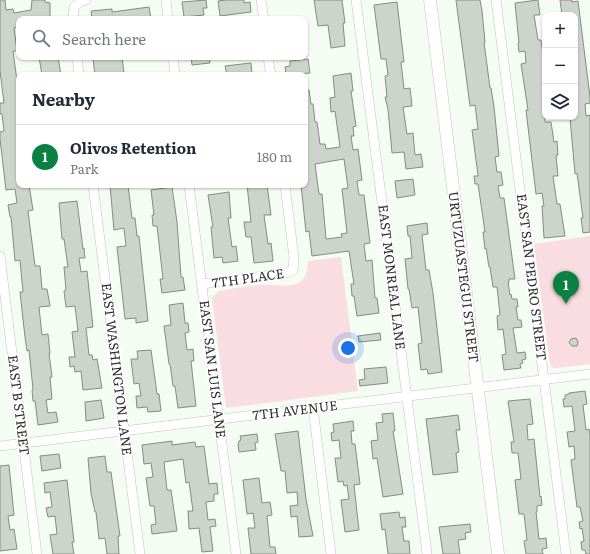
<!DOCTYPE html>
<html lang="en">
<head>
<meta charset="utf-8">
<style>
  :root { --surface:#fff; --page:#f2f2f3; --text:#1f2937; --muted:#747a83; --line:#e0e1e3; --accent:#0b8043 }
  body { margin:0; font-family:Literata,serif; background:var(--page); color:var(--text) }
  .controls { position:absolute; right:12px; top:12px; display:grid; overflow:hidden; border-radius:8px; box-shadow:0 1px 3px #0004 }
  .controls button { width:36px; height:36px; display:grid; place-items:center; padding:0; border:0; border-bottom:1px solid var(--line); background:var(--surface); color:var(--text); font:20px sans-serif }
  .you { position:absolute; left:348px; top:348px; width:14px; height:14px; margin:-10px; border:3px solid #fff; border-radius:50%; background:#1a73e8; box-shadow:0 0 0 6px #1a73e833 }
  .badge { display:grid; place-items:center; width:26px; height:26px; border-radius:50%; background:var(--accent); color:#fff; font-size:13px; font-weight:700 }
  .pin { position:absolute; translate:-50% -33px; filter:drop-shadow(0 1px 2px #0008) }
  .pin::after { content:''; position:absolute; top:21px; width:14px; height:12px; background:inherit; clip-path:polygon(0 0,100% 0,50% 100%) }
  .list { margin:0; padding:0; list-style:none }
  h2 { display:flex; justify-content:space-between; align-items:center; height:52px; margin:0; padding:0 16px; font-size:17px }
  h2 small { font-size:13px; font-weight:400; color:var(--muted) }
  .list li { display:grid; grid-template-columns:26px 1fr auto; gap:12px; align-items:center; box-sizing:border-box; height:64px; padding:0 16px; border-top:1px solid var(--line) }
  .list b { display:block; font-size:15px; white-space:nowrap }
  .list p { margin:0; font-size:13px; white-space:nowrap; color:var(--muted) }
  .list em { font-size:13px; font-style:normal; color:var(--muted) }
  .icon { flex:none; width:22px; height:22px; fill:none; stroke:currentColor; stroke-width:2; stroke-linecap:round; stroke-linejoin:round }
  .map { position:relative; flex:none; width:590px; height:554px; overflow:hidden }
  .search { position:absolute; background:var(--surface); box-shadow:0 1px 3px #0004; left:16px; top:16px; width:292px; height:44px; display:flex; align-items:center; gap:10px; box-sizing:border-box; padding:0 14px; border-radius:8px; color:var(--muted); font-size:15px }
  .panel { position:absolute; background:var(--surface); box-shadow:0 1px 3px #0004; left:16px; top:72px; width:292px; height:116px; border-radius:8px }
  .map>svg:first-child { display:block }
  .green { fill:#fadde2 }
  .building { fill:#ccd4cb; stroke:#848c83; fill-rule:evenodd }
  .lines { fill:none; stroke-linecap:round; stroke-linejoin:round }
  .minor-casing { stroke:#bec6bd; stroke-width:10 }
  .secondary-casing { stroke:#bec6bd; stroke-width:13 }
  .minor { stroke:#fff; stroke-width:9 }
  .secondary { stroke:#fff; stroke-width:12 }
  .labels { text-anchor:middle; stroke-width:3.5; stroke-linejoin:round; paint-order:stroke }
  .street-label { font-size:13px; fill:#2d302c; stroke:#fff }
</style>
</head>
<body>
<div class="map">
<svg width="590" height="554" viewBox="0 0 590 554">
  <rect width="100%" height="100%" fill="#f4fcf3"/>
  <g class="green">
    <path d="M590,236V364L558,368H553L550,364L534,244Z"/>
    <path d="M341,257L358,391L226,408L212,298L219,291C232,289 246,286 259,285C280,283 308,295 308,261Z"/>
  </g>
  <g class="building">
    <path d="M0,0H5L6,10L13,9L14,13L31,10L32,0H45V2L50,3V19H19V27L14,28L17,51H13L19,96V185H29L33,210L28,211L35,266H40L42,289H47L50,306L39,307L42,335L48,334L50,353H49L52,377H50L52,399L46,400L48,413L56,412L58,422L38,425L35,401H33L32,390L33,389L29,350L27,351L25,337L20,292H23L20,260L15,261L11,217H10L8,205L17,203L15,189L6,190L0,139V132L4,131L2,114H0V103H4L0,71Z"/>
    <path d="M206,0L207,8H203L204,15L184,17L182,2Z"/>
    <path d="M226,0H244V3L250,2L251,12L220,16L218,1Z"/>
    <path d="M314,0H342L345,23H343L345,46L331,48L328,25L318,26Z"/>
    <path d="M456,0H480L482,11L485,42H484L490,88H491L494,107L499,156L495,157L497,172H501L503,185L498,186L500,198H504L515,279H509V282H508L510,295L511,294L512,299H517L518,307H516L518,320H521L522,327L513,328L517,353L525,352L526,359L522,360L523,363L520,364L521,368L504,370L502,355L506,354L503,329L498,330L497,316L500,315L497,287H493L490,267H489L486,248L485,249L483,232H485L478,184H475L474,176H478V175L472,130L478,129L475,105L470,106Z"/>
    <path d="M538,0L540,15H534L538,40H541L544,61H545V122H551L554,142L557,141L558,155H556L558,176H553L557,204H560L565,236L544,238L542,206H544L542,193L536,194L526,110H528L521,64L526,63L525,51L519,52L518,43H519L515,3Z"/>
    <path d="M560,0H572V2L578,1L590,97V103L585,104L586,116L590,115V232L583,233L581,218H583L577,173L575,174L570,118L575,117V15H562Z"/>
    <path d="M397,2L404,62H401L404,89L410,88L412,106L403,107L407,134L413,133L415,155L421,154L423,167L406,169L404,152L392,153L388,109L385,97H387L385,76L388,75L386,59H381L374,5Z"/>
    <path d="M149,7L151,18L145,19H92L91,11L112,9V12Z"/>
    <path d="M39,57H58L61,75H42Z"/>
    <path d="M106,57H122L124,73L110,75H95L93,59Z"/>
    <path d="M191,57H209L210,63L192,65Z"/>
    <path d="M308,59L310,73L286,75L285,67L290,66V61Z"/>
    <path d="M251,63L252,74L227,75L225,66Z"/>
    <path d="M351,73L353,91H351L356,126L353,127L354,136H351L353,150L358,149L362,180L357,181L359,195H364L370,243L364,244L366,261L372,260L375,298H377L379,313L357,316L354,296H352L351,284H354L349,251L312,256L309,231L306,232L301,185H305V90H309L311,104H313L315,122H317L320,144H325L326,149L340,147L335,111L331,112L330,98L335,97L333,76ZM344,159L348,188L342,189L347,233L341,234L342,237L326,239L322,194H319L315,164Z"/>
    <path d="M413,179L415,195L397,198L395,181Z"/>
    <path d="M110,185H128L132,218H135L137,236H139L148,321L136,323V318L125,319L117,247L126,246L124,228L114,230Z"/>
    <path d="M247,185H267L271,215H264L268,244L271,243L273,261L254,263L251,237H246L244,222H251Z"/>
    <path d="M172,187L177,222L181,277H183L185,290L162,293L160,279H163L157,226H153L152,215H154L151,190Z"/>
    <path d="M229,192L231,218H228L232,247L236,246L238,261L223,263L222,257L214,258L211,227H213L208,195Z"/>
    <path d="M77,201L83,249L84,248L85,258H79L81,272L87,271L93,327L86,328L89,355H92L93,360L97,359L102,388L83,390L81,371L75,372L74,366L70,367L69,357H75L72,332L78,331L75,306L66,307L64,291L66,290L64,267H68L64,239H62L59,203Z"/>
    <path d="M427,223L428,234L422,235L426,270H429L433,293L442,372L428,374L427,369L421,370L418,344L422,343L418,307L412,308L409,289H408L405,259L412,258L410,236H408L407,226Z"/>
    <path d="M183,303L185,323H188L189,332L185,333L187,350L193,349L194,361H191L196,406L178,408L175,386H173L170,364H169L164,326L171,325L169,305Z"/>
    <path d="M380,333L381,340L359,342L358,336Z"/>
    <path d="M576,338L578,342L577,346H572L569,343L571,339Z"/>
    <path d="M151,350L157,394H159L161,411L148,412L147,407L137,408L136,396H141L139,383L134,384L131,359H138L137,351Z"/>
    <path d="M386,367L388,383L360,386L359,380L365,379L364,369Z"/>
    <path d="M585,391L587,404L583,405L586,430L589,429L590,434V554H586L585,550H582L581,542L584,541L582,528L580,529L579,522L583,521L580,507H577L571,460L575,459L574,446L569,447L567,432L575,431L572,406L564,407L563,399H565V395L569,394V393Z"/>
    <path d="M530,399L533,424L527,425L528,440L534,439L540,497L541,496L542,505L537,506V512H536L539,539L546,538L547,548L542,549L543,554H526L524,541L527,540L524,514H519L515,480L521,479L518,453H512L511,442H514L508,401Z"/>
    <path d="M101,400L104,418L86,421L85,402Z"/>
    <path d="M393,413L395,431H393L403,494L383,497L377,458L373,459L371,441L378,440L376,423L383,422L382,414Z"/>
    <path d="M458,415L460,430H456L459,452L456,453L458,472L433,475L426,419Z"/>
    <path d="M353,421L354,431H351L352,444H355L360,484L354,485L359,530L345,532L341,500L349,499L347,485L344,486L343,481L338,482L335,458H341L339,440L332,441L331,433L334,432L333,424Z"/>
    <path d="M298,431L306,499L313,536L299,537L297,516L291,517L290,506L298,505L297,492L287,493L285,471H281L275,434Z"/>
    <path d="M257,434L258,442L255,443L256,450L239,452L238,444L239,441L241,440L240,436Z"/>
    <path d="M172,441V445L195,442L196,447L204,446L209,484L217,483L218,494H214V501L206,502L208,520L215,519L216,526L210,527L213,551L202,552L199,528L189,529L188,511H193L189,482L186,483L183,459L164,462L167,490H171L177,531L152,534L151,525L156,524L154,506H150L146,478L153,477L151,463L144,464L142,445Z"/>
    <path d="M59,454L61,468L42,471L40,456Z"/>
    <path d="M105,456L107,472H111L120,536H118L119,554H107L105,538L99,539L96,512H95L91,493L88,458Z"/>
    <path d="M9,465L14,515L8,516L10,530L14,529L17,549L0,551V466Z"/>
    <path d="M259,478L262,503L270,502L272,515L267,516L270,547H275L276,554H251L248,528H255L253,513L247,514L243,480Z"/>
    <path d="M67,480L74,542H72L74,554H53L50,535L57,534L55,516L48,517L46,508L52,507L50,492L45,493L44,483Z"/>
    <path d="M399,512L400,518L405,517L406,527H402L404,541H409L410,554H388L385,529L382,530L380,514Z"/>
    <path d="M470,524L471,532L465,533L466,539L458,540L460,554H443L439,527Z"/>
  </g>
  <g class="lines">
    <defs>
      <g id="minor">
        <path d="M166,0L168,19"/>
        <path d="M261,0L264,19"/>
        <path d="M356,0L427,554"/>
        <path d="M496,0L566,554"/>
        <path d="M73,19L74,7L80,2L86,0"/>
        <path d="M77,57L79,75"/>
        <path d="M173,57L175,75"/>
        <path d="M268,57L271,75"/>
        <path d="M93,185L140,554"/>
        <path d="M189,185L236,554"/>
        <path d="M0,256L37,554"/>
        <path d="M202,284L286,273L293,270L294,258L285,185"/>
        <path d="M313,408L331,554"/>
        <path d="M0,446L590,374"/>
      </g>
      <path id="secondary" d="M430,0L498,554"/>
    </defs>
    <use href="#minor" class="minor-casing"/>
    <use href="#secondary" class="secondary-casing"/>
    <use href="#minor" class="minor"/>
    <use href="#secondary" class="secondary"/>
  </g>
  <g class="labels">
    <g class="street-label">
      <text transform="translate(392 277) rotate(83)" y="5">EAST MONREAL LANE</text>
      <text transform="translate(464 277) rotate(83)" y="5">URTUZUASTEGUI STREET</text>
      <text transform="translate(532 277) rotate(83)" y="5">EAST SAN PEDRO STREET</text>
      <text transform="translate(248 278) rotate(-8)" y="5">7TH PLACE</text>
      <text transform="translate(117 369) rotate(83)" y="5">EAST WASHINGTON LANE</text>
      <text transform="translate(213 369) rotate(83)" y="5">EAST SAN LUIS LANE</text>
      <text transform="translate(19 405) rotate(83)" y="5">EAST B STREET</text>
      <text transform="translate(295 410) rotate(-7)" y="5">7TH AVENUE</text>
    </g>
  </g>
</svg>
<div class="controls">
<button>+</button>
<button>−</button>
<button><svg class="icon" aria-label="layers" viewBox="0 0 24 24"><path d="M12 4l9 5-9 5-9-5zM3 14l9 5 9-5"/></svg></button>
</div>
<div class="you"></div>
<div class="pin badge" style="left:566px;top:304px">1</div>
<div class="search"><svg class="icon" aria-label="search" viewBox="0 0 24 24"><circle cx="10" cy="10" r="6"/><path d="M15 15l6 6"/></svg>Search here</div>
<section class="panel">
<h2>Nearby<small></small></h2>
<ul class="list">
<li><span class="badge">1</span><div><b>Olivos Retention</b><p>Park</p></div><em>180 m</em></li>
</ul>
</section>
</div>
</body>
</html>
